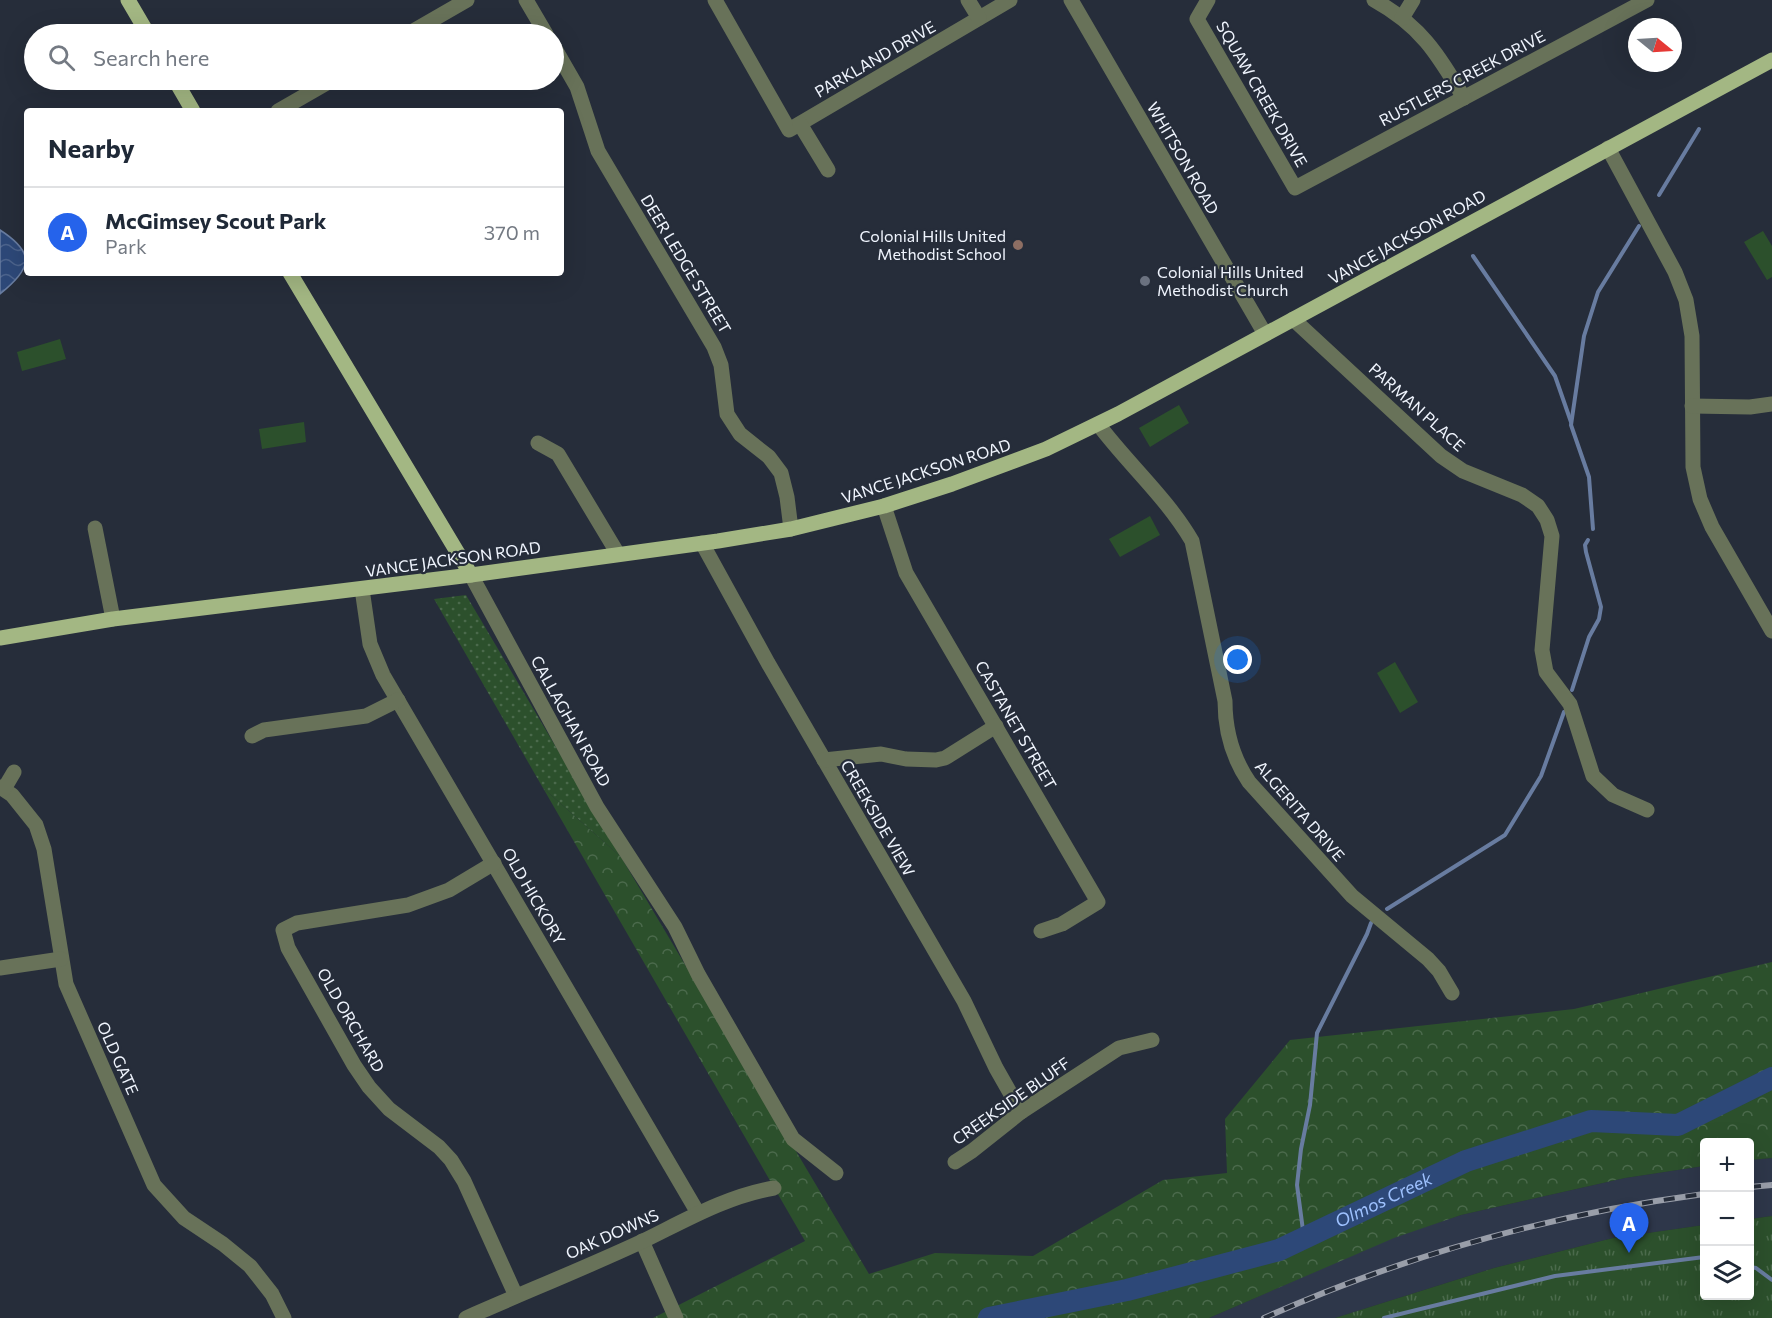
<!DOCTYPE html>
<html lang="en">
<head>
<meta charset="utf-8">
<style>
  :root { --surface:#fff; --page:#f6f6f7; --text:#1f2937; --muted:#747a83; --line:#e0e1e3; --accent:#2563eb }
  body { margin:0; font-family:Commissioner,sans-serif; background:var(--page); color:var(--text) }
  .controls { position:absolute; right:18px; bottom:18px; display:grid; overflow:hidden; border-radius:6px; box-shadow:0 6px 24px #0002 }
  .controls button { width:54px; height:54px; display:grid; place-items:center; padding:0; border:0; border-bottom:2px solid var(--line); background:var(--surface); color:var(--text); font:30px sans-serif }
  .compass { position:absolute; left:1628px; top:18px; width:54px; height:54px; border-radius:50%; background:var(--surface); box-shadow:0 6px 24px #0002; rotate:108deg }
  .you { position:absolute; left:1238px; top:660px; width:21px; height:21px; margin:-15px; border:4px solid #fff; border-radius:50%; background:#1a73e8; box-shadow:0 0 0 9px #1a73e833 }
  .badge { display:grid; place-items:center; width:39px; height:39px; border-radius:50%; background:var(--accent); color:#fff; font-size:20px; font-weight:700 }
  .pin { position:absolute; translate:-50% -50px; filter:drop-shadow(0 2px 3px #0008) }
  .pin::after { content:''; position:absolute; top:32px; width:21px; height:18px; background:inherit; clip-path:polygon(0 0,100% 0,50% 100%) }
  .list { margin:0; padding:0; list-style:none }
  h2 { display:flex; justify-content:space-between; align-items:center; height:78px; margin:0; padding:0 24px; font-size:26px }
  h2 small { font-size:20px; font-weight:400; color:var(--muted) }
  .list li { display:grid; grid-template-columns:39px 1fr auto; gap:18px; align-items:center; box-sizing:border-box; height:90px; padding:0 24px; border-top:2px solid var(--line) }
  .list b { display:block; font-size:22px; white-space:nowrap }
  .list p { margin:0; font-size:20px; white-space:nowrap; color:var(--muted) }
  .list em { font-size:20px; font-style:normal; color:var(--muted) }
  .icon { flex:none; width:33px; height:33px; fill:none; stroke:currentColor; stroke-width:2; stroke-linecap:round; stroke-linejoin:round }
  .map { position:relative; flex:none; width:1772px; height:1318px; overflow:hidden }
  .search { position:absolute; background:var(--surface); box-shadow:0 6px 24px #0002; left:24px; top:24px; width:540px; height:66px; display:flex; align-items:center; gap:15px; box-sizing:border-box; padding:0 21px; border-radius:33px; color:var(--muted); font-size:22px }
  .panel { position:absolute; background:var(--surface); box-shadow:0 6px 24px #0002; left:24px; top:108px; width:540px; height:168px; border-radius:6px }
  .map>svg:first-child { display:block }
  .built { fill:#2e374a }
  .grass { fill:url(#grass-dots) }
  .forest { fill:url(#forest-crowns) }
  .park { fill:url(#park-tufts) }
  .garden { fill:#2c502c }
  .water { fill:url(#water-waves); stroke:#687ca0; stroke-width:1.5 }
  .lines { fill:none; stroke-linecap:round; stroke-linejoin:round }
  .stream { stroke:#687ca0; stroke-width:4 }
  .river { stroke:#2d4878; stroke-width:22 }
  .minor { stroke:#687259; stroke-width:15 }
  .major { stroke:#a3b783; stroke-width:15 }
  .rail-casing { stroke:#999ea9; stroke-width:6 }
  .rail { stroke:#262d3a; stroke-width:4; stroke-dasharray:11; stroke-linecap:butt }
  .education-dot { fill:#8d6e63; stroke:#262d3a; stroke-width:2 }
  .worship-dot { fill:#6b7280; stroke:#262d3a; stroke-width:2 }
  .labels { text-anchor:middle; stroke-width:4.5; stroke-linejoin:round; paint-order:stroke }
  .street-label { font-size:16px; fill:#f0f5fe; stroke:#262d3a }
  .poi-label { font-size:16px; fill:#f0f5fe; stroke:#262d3a; text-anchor:end }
  .water-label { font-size:18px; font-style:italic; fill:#9ec1fe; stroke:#262d3a }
</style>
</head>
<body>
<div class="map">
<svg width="1772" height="1318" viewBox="0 0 1772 1318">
  <defs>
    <pattern id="grass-dots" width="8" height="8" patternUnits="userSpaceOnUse" patternTransform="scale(1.5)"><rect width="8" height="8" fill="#2c502c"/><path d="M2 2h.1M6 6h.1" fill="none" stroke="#4b6a4c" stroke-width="1.8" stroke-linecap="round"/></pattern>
    <pattern id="forest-crowns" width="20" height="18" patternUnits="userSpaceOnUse" patternTransform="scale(1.5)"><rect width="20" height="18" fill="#2c502c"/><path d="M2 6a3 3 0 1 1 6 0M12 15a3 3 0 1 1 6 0" fill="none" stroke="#4b6a4c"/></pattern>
    <pattern id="park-tufts" width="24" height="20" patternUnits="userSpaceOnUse" patternTransform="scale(1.5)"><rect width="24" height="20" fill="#2c502c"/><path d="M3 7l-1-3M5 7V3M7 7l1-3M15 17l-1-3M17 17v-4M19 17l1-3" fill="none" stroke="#4b6a4c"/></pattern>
    <pattern id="water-waves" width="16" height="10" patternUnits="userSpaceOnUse" patternTransform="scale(1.5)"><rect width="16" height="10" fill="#2d4878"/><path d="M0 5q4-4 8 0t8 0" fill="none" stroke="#4c638c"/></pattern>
  </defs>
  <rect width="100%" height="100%" fill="#262d3a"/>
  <g class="built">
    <path d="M1772,1158V1216L1750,1219V1160Z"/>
    <path d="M1704,1166V1225L1613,1238L1494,1268L1335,1318H1209L1394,1237L1461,1215L1625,1178Z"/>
  </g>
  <path class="grass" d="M466,595L621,857L543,788L434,599Z"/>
  <path class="forest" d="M543,788L621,857L869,1274L935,1253L1033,1256L1163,1180L1227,1173L1225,1119L1290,1040L1574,1009L1772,962V1158L1750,1160V1142H1704V1166L1625,1178L1461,1215L1394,1238L1209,1318H653L805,1241Z"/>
  <path class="park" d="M1772,1216V1318H1335L1494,1268L1613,1238L1704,1225V1296H1750V1219Z"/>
  <g class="garden">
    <path d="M1763,231L1772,246V277L1767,280L1744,242Z"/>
    <path d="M60,339L66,359L22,371L17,352Z"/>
    <path d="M1179,405L1189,423L1150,447L1139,428Z"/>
    <path d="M304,422L306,442L262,449L259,429Z"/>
    <path d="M1150,516L1160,535L1120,557L1109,539Z"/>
    <path d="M1395,662L1418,702L1400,713L1377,673Z"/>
  </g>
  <path class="water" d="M0,230C37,254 31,268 0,294Z"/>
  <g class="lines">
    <g class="stream">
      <path d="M1659,195L1699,129"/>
      <path d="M1473,256L1555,376L1571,422"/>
      <path d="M1593,529L1589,477L1571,425L1584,336L1598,292L1639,226"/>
      <path d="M1572,690L1589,637L1599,619L1601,607L1586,552L1585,545L1588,540"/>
      <path d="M1387,909L1505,835L1541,776L1564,712"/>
      <path d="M1304,1238L1297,1185L1301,1149L1310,1105L1317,1033L1367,934L1371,923"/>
      <path d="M1750,1267L1756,1268L1772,1280"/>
      <path d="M1384,1318L1555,1276L1704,1257"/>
    </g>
    <path class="river" id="s1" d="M989,1318L1127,1290L1279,1250L1466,1161L1591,1121L1678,1125L1772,1078"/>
    <g class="minor">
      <path d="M526,0L546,34"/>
      <path d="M715,0L789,130L1010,0"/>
      <path d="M968,0L979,18"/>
      <path d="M1071,0L1265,334"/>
      <path d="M1208,0L1197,19L1295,188L1647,0"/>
      <path d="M1374,0C1421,26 1437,53 1464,98"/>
      <path d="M1402,18L1413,0"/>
      <path d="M408,34L467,0"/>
      <path d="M554,47L577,87L598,151L714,347L721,365L727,414L740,434L769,457L781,473L787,497L791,529"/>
      <path d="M278,111L332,80"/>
      <path d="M800,124L828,170"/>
      <path d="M1608,148L1675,272L1686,300L1692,336L1693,467L1700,499L1712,527L1772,631"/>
      <path d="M1293,319L1441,456L1463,471L1522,495L1538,506L1547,520L1552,536L1542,650L1546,672L1570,704L1593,776L1613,795L1647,810"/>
      <path d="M1692,406L1750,407L1772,404"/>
      <path d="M1098,424C1128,464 1167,498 1192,541L1225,701C1225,731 1232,757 1249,782L1352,896L1428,959L1439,971L1452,993"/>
      <path d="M538,443L558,454L618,554"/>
      <path d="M884,506L906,573L1098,902L1062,924L1041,931"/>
      <path d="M95,528L113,619"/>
      <path d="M702,543L768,663L964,1001L996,1068L1021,1112"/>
      <path d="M471,575L597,807L675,927L698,974L793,1139L836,1173"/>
      <path d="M362,589L370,644L383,675L698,1213"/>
      <path d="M252,736L264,730L366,716L398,700"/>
      <path d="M824,760L881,754L906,759L936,760L945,758L996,726"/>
      <path d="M0,787L12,795L36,825L44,849L66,984L154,1185L184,1218L223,1244L250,1266L272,1294L284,1318"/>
      <path d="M4,789L14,772"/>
      <path d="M494,863L449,890L408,905L297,923L283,930L288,948L354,1065L369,1087L389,1109L439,1147L451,1160L464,1181L516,1296"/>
      <path d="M0,968L61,959"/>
      <path d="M955,1162L972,1151L1021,1112L1119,1048L1152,1040"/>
      <path d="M642,1241L676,1318"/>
      <path d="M466,1318C525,1292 585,1268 643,1241C686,1220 727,1196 774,1188"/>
    </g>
    <g class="major">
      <path d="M128,0L148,34"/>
      <path d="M175,80L193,111"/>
      <path d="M290,273L471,575"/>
      <path d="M0,638L113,619L471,575L718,541L791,529L884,506L952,484L1046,449L1118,414L1772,60"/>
    </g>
    <defs>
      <g id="rail">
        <path d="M1750,1187L1772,1185"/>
        <path d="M1264,1318C1403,1256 1553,1214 1704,1194"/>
      </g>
    </defs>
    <use href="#rail" class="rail-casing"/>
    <use href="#rail" class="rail"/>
  </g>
  <circle class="education-dot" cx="1018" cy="245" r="6"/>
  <circle class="worship-dot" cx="1145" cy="281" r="6"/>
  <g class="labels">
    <g class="street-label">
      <text transform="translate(875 59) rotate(-30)" y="6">PARKLAND DRIVE</text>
      <text transform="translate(1462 78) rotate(-28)" y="6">RUSTLERS CREEK DRIVE</text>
      <text transform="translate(1262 94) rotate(60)" y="6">SQUAW CREEK DRIVE</text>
      <text transform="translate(1183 158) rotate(60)" y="6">WHITSON ROAD</text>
      <text transform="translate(1407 237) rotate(-29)" y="6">VANCE JACKSON ROAD</text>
      <text transform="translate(686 264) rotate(59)" y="6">DEER LEDGE STREET</text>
      <text transform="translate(1417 407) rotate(42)" y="6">PARMAN PLACE</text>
      <text transform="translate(926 471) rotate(-18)" y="6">VANCE JACKSON ROAD</text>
      <text transform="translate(453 559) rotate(-8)" y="6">VANCE JACKSON ROAD</text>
      <text transform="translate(571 721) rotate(61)" y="6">CALLAGHAN ROAD</text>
      <text transform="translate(1016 725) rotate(60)" y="6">CASTANET STREET</text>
      <text transform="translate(1300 811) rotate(49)" y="6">ALGERITA DRIVE</text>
      <text transform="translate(878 818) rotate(60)" y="6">CREEKSIDE VIEW</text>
      <text transform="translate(534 896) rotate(60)" y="6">OLD HICKORY</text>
      <text transform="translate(351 1020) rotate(60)" y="6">OLD ORCHARD</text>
      <text transform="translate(118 1058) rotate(66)" y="6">OLD GATE</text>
      <text transform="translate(1011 1101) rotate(-35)" y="6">CREEKSIDE BLUFF</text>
      <text transform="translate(612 1234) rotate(-24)" y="6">OAK DOWNS</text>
    </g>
    <g class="poi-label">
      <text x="1006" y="242">Colonial Hills United<tspan x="1006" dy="18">Methodist School</tspan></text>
      <text x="1157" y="278" text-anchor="start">Colonial Hills United<tspan x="1157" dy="18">Methodist Church</tspan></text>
    </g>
    <g class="water-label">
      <text dy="6" stroke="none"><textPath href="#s1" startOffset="414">Olmos Creek</textPath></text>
    </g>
  </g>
</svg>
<div class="controls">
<button>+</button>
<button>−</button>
<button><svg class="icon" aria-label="layers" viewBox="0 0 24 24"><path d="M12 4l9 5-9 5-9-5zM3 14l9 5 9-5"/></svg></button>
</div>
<svg class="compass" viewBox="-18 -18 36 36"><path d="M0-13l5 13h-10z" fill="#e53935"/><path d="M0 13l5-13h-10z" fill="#747a83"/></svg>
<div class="you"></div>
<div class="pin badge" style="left:1629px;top:1253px">A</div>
<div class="search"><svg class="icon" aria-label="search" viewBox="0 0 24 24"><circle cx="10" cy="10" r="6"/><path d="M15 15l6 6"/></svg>Search here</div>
<section class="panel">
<h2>Nearby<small></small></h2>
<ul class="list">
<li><span class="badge">A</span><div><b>McGimsey Scout Park</b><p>Park</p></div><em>370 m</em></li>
</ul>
</section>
</div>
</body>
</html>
